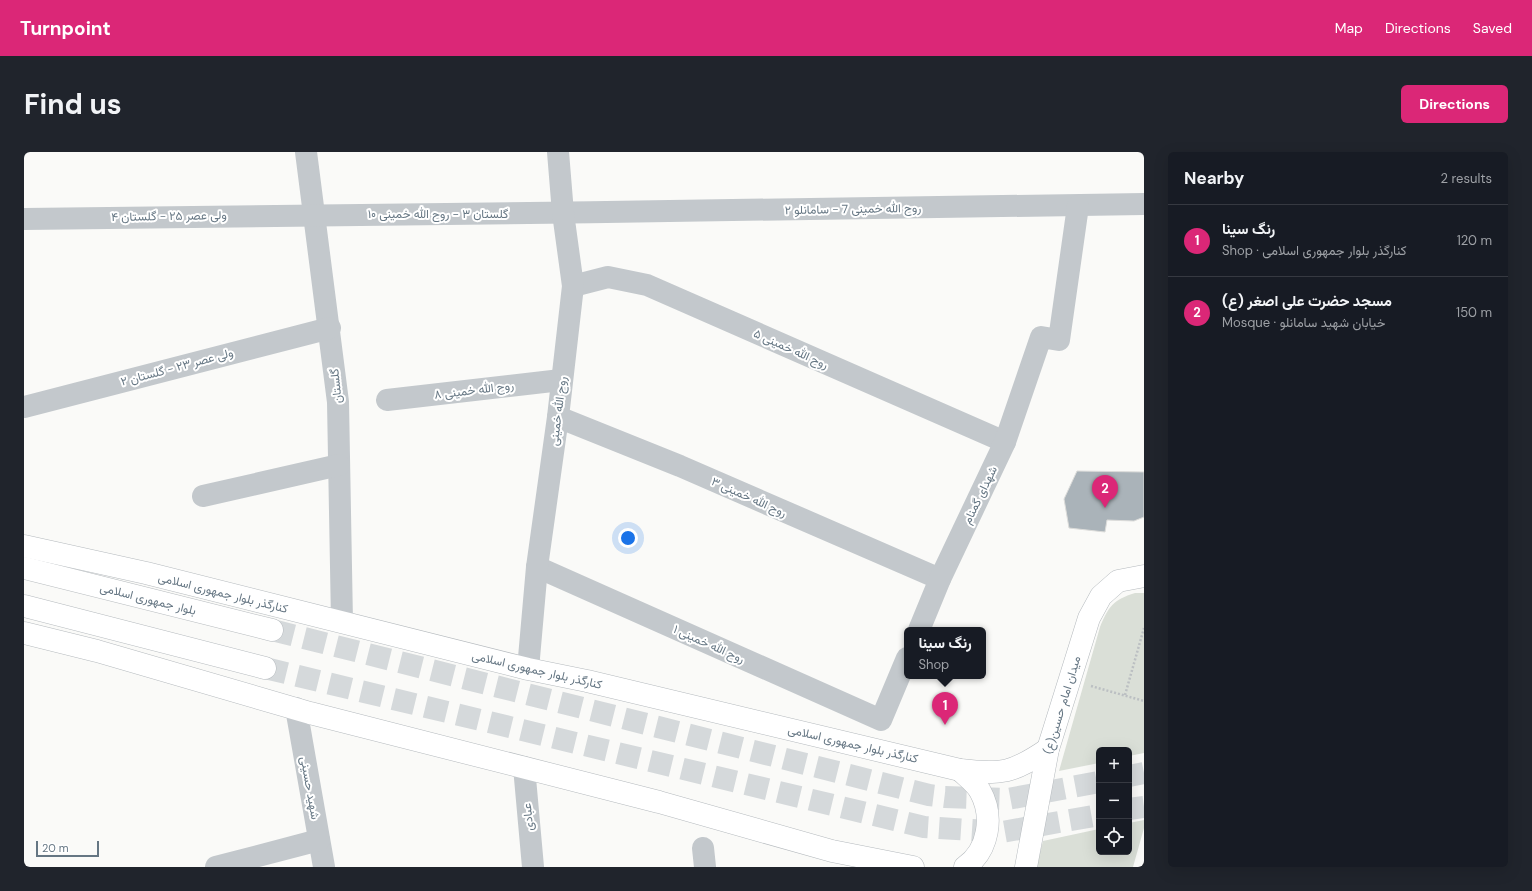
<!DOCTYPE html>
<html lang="en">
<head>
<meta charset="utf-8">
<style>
  :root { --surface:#171b24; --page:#20242c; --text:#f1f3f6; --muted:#9ea1a6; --line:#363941; --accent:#db2777 }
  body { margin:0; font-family:"DM Sans",Vazirmatn,sans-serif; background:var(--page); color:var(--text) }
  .controls { position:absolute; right:12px; bottom:12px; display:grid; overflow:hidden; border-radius:6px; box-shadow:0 4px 16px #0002 }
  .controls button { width:36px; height:36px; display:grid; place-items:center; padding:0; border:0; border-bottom:1px solid var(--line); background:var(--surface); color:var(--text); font:20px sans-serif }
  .scale { position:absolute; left:12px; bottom:10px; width:63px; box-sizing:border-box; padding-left:4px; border:2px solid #657683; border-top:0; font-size:11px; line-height:14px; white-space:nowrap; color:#657683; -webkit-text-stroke:3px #fff; paint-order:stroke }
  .you { position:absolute; left:604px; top:386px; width:14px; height:14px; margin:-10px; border:3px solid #fff; border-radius:50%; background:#1a73e8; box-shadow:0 0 0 6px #1a73e833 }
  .badge { display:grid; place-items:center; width:26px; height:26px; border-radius:50%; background:var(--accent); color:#fff; font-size:13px; font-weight:700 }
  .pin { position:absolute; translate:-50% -33px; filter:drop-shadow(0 1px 2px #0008) }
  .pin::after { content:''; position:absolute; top:21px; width:14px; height:12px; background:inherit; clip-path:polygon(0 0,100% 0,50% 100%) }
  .popup { position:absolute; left:880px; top:475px; width:82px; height:52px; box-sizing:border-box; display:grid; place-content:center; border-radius:6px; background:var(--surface); filter:drop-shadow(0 1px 3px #0005); font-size:13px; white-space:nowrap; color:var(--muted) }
  .popup b { font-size:15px; color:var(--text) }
  .popup::after { content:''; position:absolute; left:50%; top:100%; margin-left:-8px; border:8px solid transparent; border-top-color:var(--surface) }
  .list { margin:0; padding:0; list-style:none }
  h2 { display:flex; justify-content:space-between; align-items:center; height:52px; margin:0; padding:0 16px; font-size:17px }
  h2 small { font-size:13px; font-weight:400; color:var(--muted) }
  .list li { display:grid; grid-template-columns:26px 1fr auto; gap:12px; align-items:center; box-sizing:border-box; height:72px; padding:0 16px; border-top:1px solid var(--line) }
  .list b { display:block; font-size:15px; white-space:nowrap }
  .list p { margin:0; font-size:13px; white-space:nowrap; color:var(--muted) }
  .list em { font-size:13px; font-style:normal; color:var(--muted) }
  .icon { flex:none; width:22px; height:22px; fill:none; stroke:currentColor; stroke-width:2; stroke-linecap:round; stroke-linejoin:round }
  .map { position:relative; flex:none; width:1120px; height:715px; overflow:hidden; border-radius:6px }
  header { display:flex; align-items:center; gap:24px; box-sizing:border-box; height:56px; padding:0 20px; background:var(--accent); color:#fff }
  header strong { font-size:19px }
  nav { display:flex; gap:22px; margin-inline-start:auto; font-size:14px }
  .intro { display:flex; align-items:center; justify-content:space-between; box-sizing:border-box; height:96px; padding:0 24px }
  h1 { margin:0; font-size:28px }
  .button { padding:10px 18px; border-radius:6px; background:var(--accent); color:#fff; font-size:14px; font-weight:700 }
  main { display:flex; gap:24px; padding:0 24px }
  aside { flex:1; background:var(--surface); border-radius:6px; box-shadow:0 4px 16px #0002 }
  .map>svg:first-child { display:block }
  .green { fill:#dadfd7 }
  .building { fill:#aab3b9; stroke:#dcdcda }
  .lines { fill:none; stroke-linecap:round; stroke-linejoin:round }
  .major-tunnel { stroke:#d5d9db; stroke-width:22; stroke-dasharray:22 11; stroke-linecap:butt }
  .major-casing { stroke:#b5babe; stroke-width:23 }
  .path { stroke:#bbbfc2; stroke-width:2.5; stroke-dasharray:2 2; stroke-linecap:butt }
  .minor { stroke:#c3c8cc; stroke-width:22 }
  .major { stroke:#fff; stroke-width:22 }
  .labels { text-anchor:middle; stroke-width:4; stroke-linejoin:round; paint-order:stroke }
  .street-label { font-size:12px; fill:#657683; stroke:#fff }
</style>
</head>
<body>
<header>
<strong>Turnpoint</strong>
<nav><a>Map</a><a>Directions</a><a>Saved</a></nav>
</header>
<div class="intro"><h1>Find us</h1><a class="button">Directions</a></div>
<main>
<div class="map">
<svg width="1120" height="715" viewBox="0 0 1120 715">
  <rect width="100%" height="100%" fill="#fafaf8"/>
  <g class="green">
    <path d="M1111,441H1120V601L1105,604V598H1075V611L1035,619L1076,475C1085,454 1089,448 1111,441Z"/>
    <path d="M1120,668V676L1109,715H1012L1019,689L1075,677V700H1105V671Z"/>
  </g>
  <path class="building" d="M1053,319L1120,320V365L1110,369L1083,368L1081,380L1045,376L1040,347Z"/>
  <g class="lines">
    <g class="major-tunnel">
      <path d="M248,478L905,643L921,645L984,647L1075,630"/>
      <path d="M241,516L900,675L978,680L1075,663"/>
      <path d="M1105,624L1120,621"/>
      <path d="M1105,657L1120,655"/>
    </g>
    <defs>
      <g id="major">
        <path d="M0,394L122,421L504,517L563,529L936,618C978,623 989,621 1024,597"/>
        <path d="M0,416L248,478"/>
        <path d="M0,454L241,516"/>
        <path d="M0,481L73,499L286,561L635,650L808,699L889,715"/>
        <path d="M936,618C943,625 952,631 956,639C970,664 965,698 941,715"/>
        <path d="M1002,715L1024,597L1065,466L1077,444L1094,429L1120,424"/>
      </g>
    </defs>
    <use href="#major" class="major-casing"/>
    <g class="path">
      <path d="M1067,534L1120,549"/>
      <path d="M1101,543L1120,476"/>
    </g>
    <g class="minor">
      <path d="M282,0L314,250L318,470"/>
      <path d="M0,67C373,61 747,60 1120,52"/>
      <path d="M549,134L584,125L623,133L981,290"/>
      <path d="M363,248L537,228"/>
      <path d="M0,255L306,176"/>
      <path d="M534,265L656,314L916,427"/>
      <path d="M179,344L315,313"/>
      <path d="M513,415L857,568L883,506"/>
      <path d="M895,478L916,427L981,290L1017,185L1035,188L1054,54"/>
      <path d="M504,517L513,415L534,265L549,134L539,61L534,0"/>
      <path d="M272,556L300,715"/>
      <path d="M500,615L509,715"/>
      <path d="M679,696L681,715"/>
      <path d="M192,715L295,688"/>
    </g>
    <use href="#major" class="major"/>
  </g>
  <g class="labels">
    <g class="street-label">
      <text transform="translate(829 57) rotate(-1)" y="4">روح الله خمینی 7 - سامانلو ۲</text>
      <text x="414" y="66">گلستان ۳ - روح الله خمینی ۱۰</text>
      <text transform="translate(145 64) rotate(-1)" y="4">ولی عصر ۲۵ - گلستان ۴</text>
      <text transform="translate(767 197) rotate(24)" y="4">روح الله خمینی ۵</text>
      <text transform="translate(153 215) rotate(-15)" y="4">ولی عصر ۲۳ - گلستان ۲</text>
      <text transform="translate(312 234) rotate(-96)" y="4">گلستان</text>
      <text transform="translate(450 238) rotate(-7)" y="4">روح الله خمینی ۸</text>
      <text transform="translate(534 259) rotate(-83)" y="4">روح الله خمینی</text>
      <text transform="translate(956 343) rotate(-64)" y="4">شهدای گمنام</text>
      <text transform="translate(725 345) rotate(24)" y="4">روح الله خمینی ۳</text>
      <text transform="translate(199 441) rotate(14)" y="4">کنارگذر بلوار جمهوری اسلامی</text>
      <text transform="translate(124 447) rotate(14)" y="4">بلوار جمهوری اسلامی</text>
      <text transform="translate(685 492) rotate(24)" y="4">روح الله خمینی ۱</text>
      <text transform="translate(513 518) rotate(13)" y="4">کنارگذر بلوار جمهوری اسلامی</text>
      <text transform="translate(1038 553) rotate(-73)" y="4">میدان امام حسین(ع)</text>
      <text transform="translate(829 592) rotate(13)" y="4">کنارگذر بلوار جمهوری اسلامی</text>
      <text transform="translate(286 636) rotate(80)" y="4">شهید حسینی</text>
      <text transform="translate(504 665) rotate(-95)" y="4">عبادی</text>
    </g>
  </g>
</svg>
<div class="controls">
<button>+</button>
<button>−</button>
<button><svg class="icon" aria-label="locate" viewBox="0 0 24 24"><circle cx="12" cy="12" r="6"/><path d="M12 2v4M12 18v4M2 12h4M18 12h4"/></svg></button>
</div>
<div class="scale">20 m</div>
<div class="you"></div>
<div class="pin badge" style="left:921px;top:573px">1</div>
<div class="popup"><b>رنگ سینا</b>Shop</div>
<div class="pin badge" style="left:1081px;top:356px">2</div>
</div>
<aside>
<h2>Nearby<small>2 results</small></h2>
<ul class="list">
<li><span class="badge">1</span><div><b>رنگ سینا</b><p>Shop · کنارگذر بلوار جمهوری اسلامی</p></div><em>120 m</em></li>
<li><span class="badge">2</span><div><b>مسجد حضرت علی اصغر (ع)</b><p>Mosque · خیابان شهید سامانلو</p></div><em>150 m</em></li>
</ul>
</aside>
</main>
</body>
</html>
